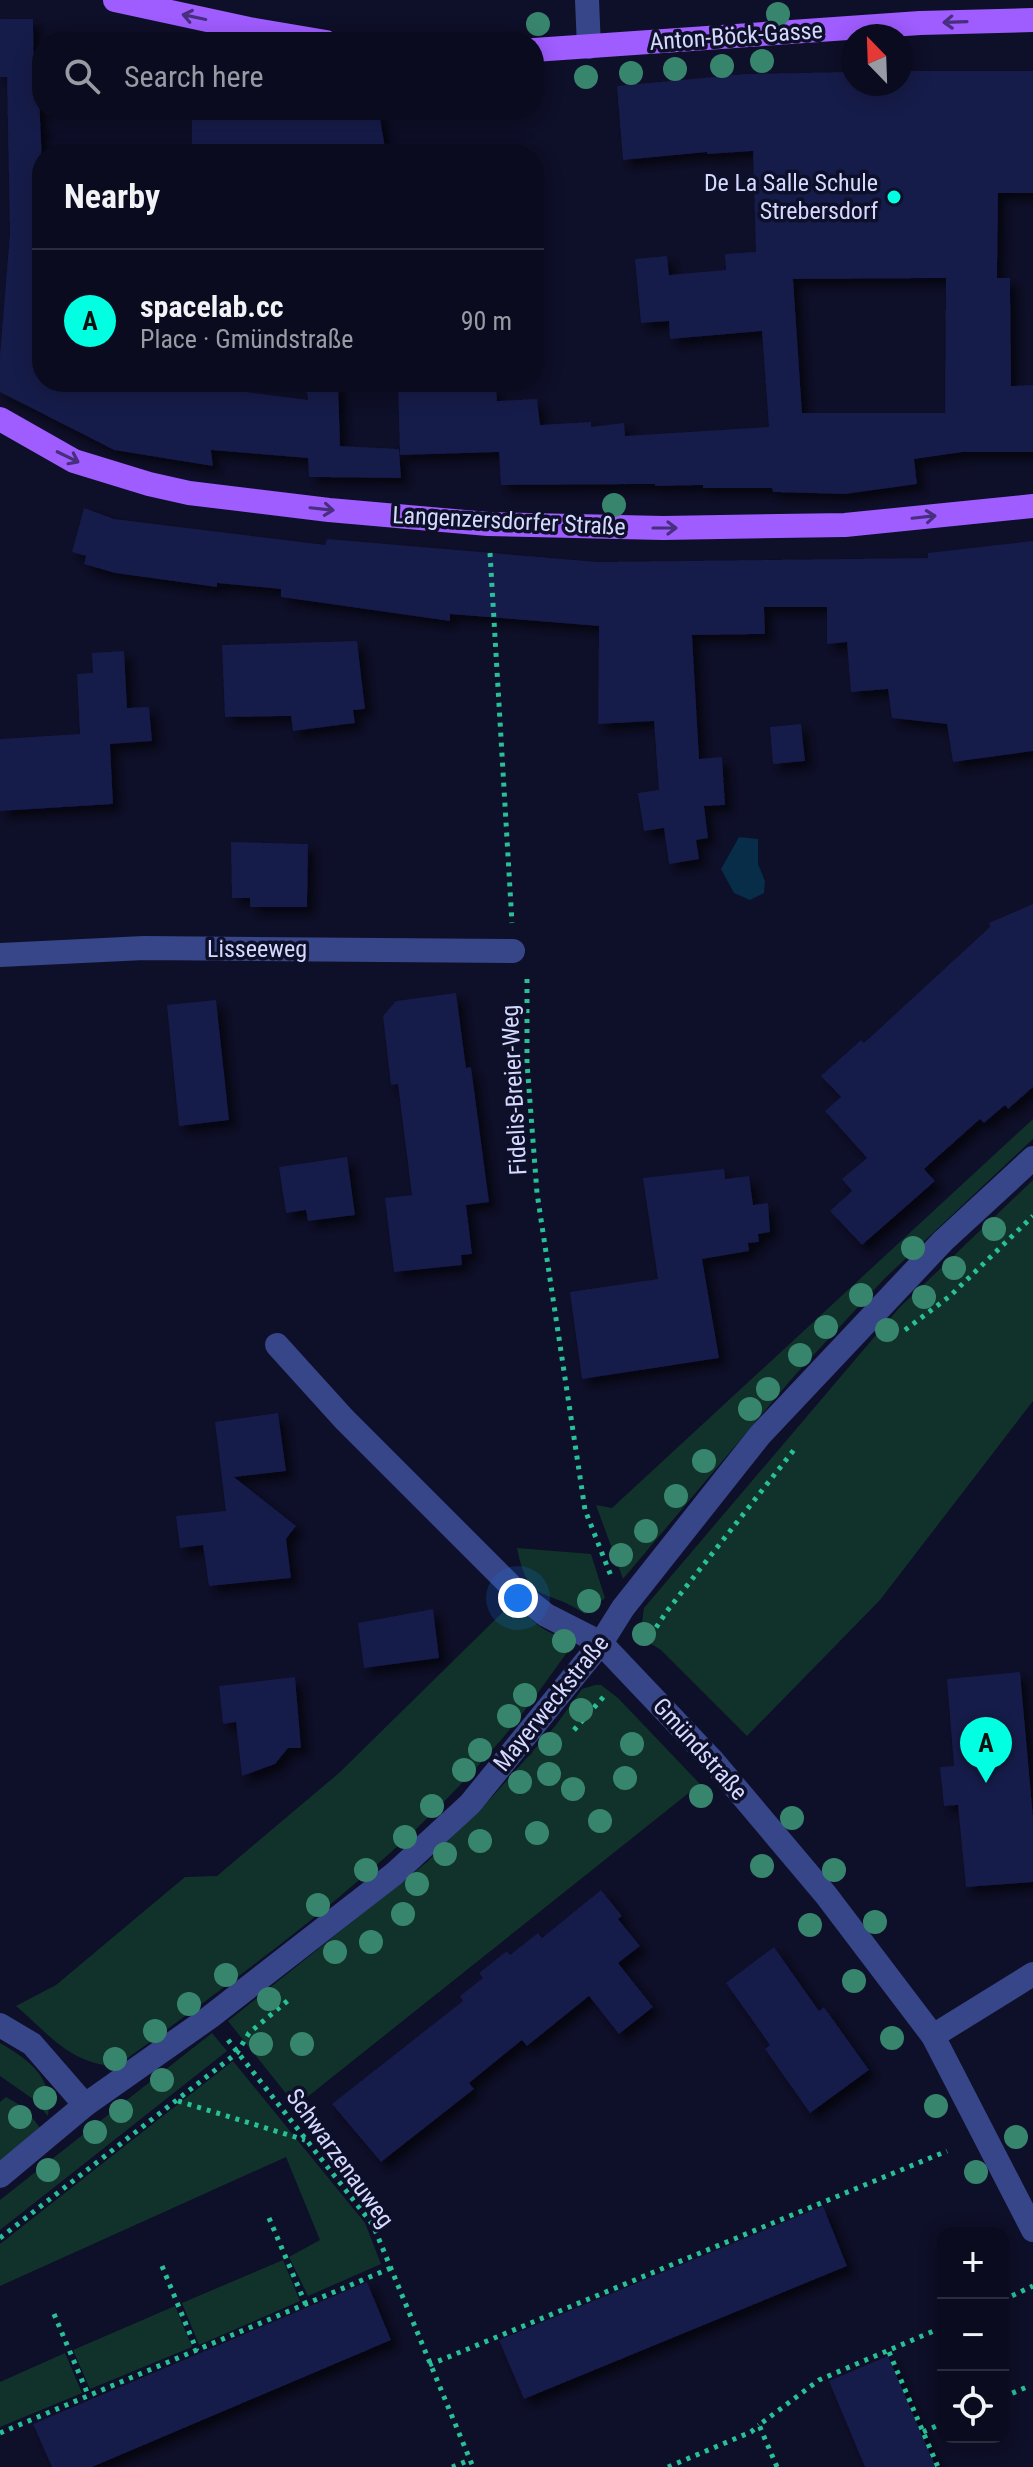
<!DOCTYPE html>
<html lang="en">
<head>
<meta charset="utf-8">
<style>
  :root { --surface:#0a0b1e; --page:#18192b; --text:#f1f3f6; --muted:#999ba4; --line:#2a2b3c; --accent:#01ffe2 }
  body { margin:0; font-family:"Roboto Condensed",sans-serif; background:var(--page); color:var(--text) }
  .controls { position:absolute; right:24px; bottom:24px; display:grid; overflow:hidden; border-radius:16px; box-shadow:0 4px 20px #0003 }
  .controls button { width:72px; height:72px; display:grid; place-items:center; padding:0; border:0; border-bottom:2px solid var(--line); background:var(--surface); color:var(--text); font:40px sans-serif }
  .compass { position:absolute; left:841px; top:24px; width:72px; height:72px; border-radius:50%; background:var(--surface); box-shadow:0 4px 20px #0003; rotate:337deg }
  .you { position:absolute; left:518px; top:1598px; width:28px; height:28px; margin:-20px; border:6px solid #fff; border-radius:50%; background:#1a73e8; box-shadow:0 0 0 12px #1a73e833 }
  .badge { display:grid; place-items:center; width:52px; height:52px; border-radius:50%; background:var(--accent); color:#111; font-size:26px; font-weight:700 }
  .pin { position:absolute; translate:-50% -66px; filter:drop-shadow(0 2px 4px #0008) }
  .pin::after { content:''; position:absolute; top:42px; width:28px; height:24px; background:inherit; clip-path:polygon(0 0,100% 0,50% 100%) }
  .list { margin:0; padding:0; list-style:none }
  h2 { display:flex; justify-content:space-between; align-items:center; height:104px; margin:0; padding:0 32px; font-size:34px }
  h2 small { font-size:26px; font-weight:400; color:var(--muted) }
  .list li { display:grid; grid-template-columns:52px 1fr auto; gap:24px; align-items:center; box-sizing:border-box; height:144px; padding:0 32px; border-top:2px solid var(--line) }
  .list b { display:block; font-size:30px; white-space:nowrap }
  .list p { margin:0; font-size:26px; white-space:nowrap; color:var(--muted) }
  .list em { font-size:26px; font-style:normal; color:var(--muted) }
  .icon { flex:none; width:44px; height:44px; fill:none; stroke:currentColor; stroke-width:2; stroke-linecap:round; stroke-linejoin:round }
  .map { position:relative; flex:none; width:1033px; height:2467px; overflow:hidden }
  .search { position:absolute; background:var(--surface); box-shadow:0 4px 20px #0003; left:32px; top:32px; width:512px; height:88px; display:flex; align-items:center; gap:20px; box-sizing:border-box; padding:0 28px; border-radius:32px; color:var(--muted); font-size:30px }
  .panel { position:absolute; background:var(--surface); box-shadow:0 4px 20px #0003; left:32px; top:144px; width:512px; height:248px; border-radius:32px }
  .map>svg:first-child { display:block }
  .green { fill:#11322a }
  .water { fill:#072d48 }
  .building { fill:#191a4a; fill-rule:evenodd; filter:url(#shadow) }
  .lines { fill:none; stroke-linecap:round; stroke-linejoin:round }
  .path { stroke:#28c096; stroke-width:5; stroke-dasharray:4 6; stroke-linecap:butt }
  .minor { stroke:#374589; stroke-width:24 }
  .major { stroke:#9f5cff; stroke-width:24 }
  .tree { fill:#38856d }
  .oneway { stroke:#482e7e }
  .poi-dot { fill:#01ffe2; stroke:#0e0f28; stroke-width:3 }
  .labels { text-anchor:middle; stroke-width:7; stroke-linejoin:round; paint-order:stroke }
  .street-label { font-size:24px; fill:#d5d9ff; stroke:#0e0f28 }
  .poi-label { font-size:24px; fill:#d5d9ff; stroke:#0e0f28; text-anchor:end }
</style>
</head>
<body>
<div class="map">
<svg width="1033" height="2467" viewBox="0 0 1033 2467">
  <defs>
    <filter id="shadow"><feDropShadow dx="7" dy="7" stdDeviation="4" flood-color="#0009"/></filter>
  </defs>
  <rect width="100%" height="100%" fill="#0e0f28"/>
  <g class="green">
    <path d="M1033,1119V1139L884,1279L795,1375L623,1579L596,1505L612,1508Z"/>
    <path d="M1033,1180V1401L880,1600L747,1736L661,1650L640,1637L644,1608L899,1308Z"/>
    <path d="M517,1548L591,1554L605,1598L585,1614C545,1586 529,1607 517,1548Z"/>
    <path d="M516,1599C534,1627 545,1631 574,1643C548,1678 523,1716 493,1749C385,1873 249,1969 117,2066C71,2065 49,2034 16,2006L56,1985L185,1877L217,1876L339,1773Z"/>
    <path d="M595,1685H601L618,1698L700,1784L296,2106L228,2021L427,1862L492,1797L556,1725L582,1689Z"/>
    <path d="M212,2033L227,2051L0,2230V2200Z"/>
    <path d="M0,2043C31,2061 54,2078 48,2116L33,2099L0,2076Z"/>
    <path d="M233,2061L365,2223L381,2264L308,2296L289,2257L320,2240L286,2157L0,2286V2244Z"/>
    <path d="M6,2097L25,2108L40,2128L0,2161V2102Z"/>
    <path d="M283,2260L300,2301L199,2345L182,2303Z"/>
    <path d="M175,2306L192,2347L90,2389L73,2350Z"/>
    <path d="M65,2353L82,2393L0,2427V2382Z"/>
  </g>
  <path class="water" d="M739,837L758,839V864L765,881L764,893L750,900L734,893L721,869Z"/>
  <g class="building">
    <path d="M0,19H33L34,73H38L42,161V382H238V391L308,400L306,382H338L340,446L399,449L401,478L309,477L308,458L211,450L213,466L114,450L0,392V356L10,234L7,77H0Z"/>
    <path d="M901,71H1033V193H998L997,278H1010L1011,386L1033,385V452H963L914,459L917,484L845,494L773,492L772,488H703V485L655,486V484L501,485L499,452L400,455L398,382H480V388H496L497,401L537,399L540,425L591,422V427L624,423L625,436L769,427L762,331L670,339L669,321L641,323L635,259L667,256L669,275L726,270L725,254L756,252L753,151L707,154V152L623,160L617,86L746,74L853,72V84H901ZM946,278L945,413H802L793,279Z"/>
    <path d="M192,110H291V115L379,112L386,154H192Z"/>
    <path d="M84,508L114,519L325,545L327,539L598,562L928,558V553L1033,541V751L953,762L947,724L892,718L888,689L851,692L847,642L827,644V607H764L765,634L692,635L699,759L722,757L725,805L704,806L708,838L696,840L699,859L669,864L664,828L644,831L638,793L659,790L654,721L598,724L599,626L450,614V621L281,597V589L217,583V587L115,573L84,564L86,556L72,552Z"/>
    <path d="M357,641L365,709L353,710L355,723L293,731L291,716L225,717L222,645Z"/>
    <path d="M124,651L127,708L149,707L152,741L110,744L113,804L0,811V739L80,734L77,674L93,673L92,653Z"/>
    <path d="M801,724L805,761L773,764L770,727Z"/>
    <path d="M231,842L308,844L307,907H250V898H232Z"/>
    <path d="M1033,904V1087L1008,1109L1005,1105L984,1123L980,1119L924,1169L935,1181L862,1245L830,1211L852,1191L842,1179L867,1158L825,1111L841,1097L821,1076L861,1040L864,1043L990,927L989,923Z"/>
    <path d="M456,993L466,1068L471,1067L489,1202L466,1205L472,1254L461,1255L462,1265L394,1272L385,1198L412,1195L398,1084L391,1085L383,1016L396,1001Z"/>
    <path d="M216,1000L229,1120L179,1126L167,1005Z"/>
    <path d="M347,1157L355,1215L308,1221L306,1210L286,1213L279,1167Z"/>
    <path d="M724,1169L725,1179L749,1176L753,1205L768,1203L770,1232L758,1234L759,1242L748,1243L749,1251L702,1259L719,1358L582,1379L570,1292L658,1279L643,1178Z"/>
    <path d="M278,1413L286,1471L234,1477L296,1526L286,1539L291,1578L209,1586L203,1545L180,1548L176,1516L226,1511L215,1422Z"/>
    <path d="M433,1609L439,1658L364,1668L358,1623Z"/>
    <path d="M1020,1672L1033,1818V1882L966,1887L958,1805L944,1806L940,1767L954,1766L947,1679Z"/>
    <path d="M295,1677L301,1748H288L275,1764L242,1776L236,1722L223,1724L219,1686Z"/>
    <path d="M601,1890L622,1916L618,1919L640,1946L618,1963L653,2007L619,2034L589,1996L527,2046L522,2040L469,2083L474,2089L381,2162L332,2104L463,2001L460,1996L483,1978L479,1973L507,1951L510,1955L538,1933L542,1938Z"/>
    <path d="M774,1947L819,2011L824,2007L869,2070L810,2113L765,2049L770,2045L726,1983Z"/>
    <path d="M823,2206L847,2266L524,2399L499,2340Z"/>
    <path d="M367,2282L391,2340L92,2467H52L33,2424Z"/>
    <path d="M888,2356L921,2433L936,2467H865L829,2381Z"/>
  </g>
  <g class="lines">
    <g class="path">
      <path d="M490,553L512,923"/>
      <path d="M527,979V1063L537,1193L585,1510L611,1576"/>
      <path d="M905,1330L950,1296L1033,1216"/>
      <path d="M645,1644L667,1611L797,1446"/>
      <path d="M574,1730L607,1693"/>
      <path d="M228,2040L373,2225L473,2467"/>
      <path d="M178,2101L305,2140"/>
      <path d="M269,2218L306,2305"/>
      <path d="M0,2238L237,2053L249,2033L291,1998"/>
      <path d="M162,2266L197,2351"/>
      <path d="M1003,2300L1033,2286"/>
      <path d="M54,2314L89,2397"/>
      <path d="M889,2352L938,2467"/>
      <path d="M429,2365L947,2151"/>
      <path d="M1003,2397L1027,2387"/>
      <path d="M923,2432L943,2423"/>
      <path d="M0,2433L391,2268"/>
      <path d="M452,2467L470,2460"/>
      <path d="M668,2467L751,2432L759,2425"/>
      <path d="M777,2467L759,2425L819,2380L943,2327"/>
    </g>
    <g class="minor">
      <path d="M587,0L589,47"/>
      <path d="M0,955L144,948L513,951"/>
      <path d="M277,1345L344,1419L517,1592L546,1615L601,1643L713,1761L826,1895L933,2036L1033,2230"/>
      <path d="M0,2025L32,2044L85,2105"/>
      <path d="M933,2036L1033,1974"/>
      <path d="M0,2176L85,2105L210,2017L394,1874L470,1804L601,1643L623,1608L760,1435L943,1241L1033,1158"/>
    </g>
    <g class="major">
      <path d="M115,0L249,29L326,42"/>
      <path d="M534,50L920,23L1033,20"/>
      <path d="M0,419L74,461L149,484L189,493L329,510L488,524L663,528L845,525L1033,506"/>
    </g>
  </g>
  <g class="tree">
    <circle cx="778" cy="14" r="12"/>
    <circle cx="538" cy="24" r="12"/>
    <circle cx="762" cy="61" r="12"/>
    <circle cx="722" cy="66" r="12"/>
    <circle cx="675" cy="69" r="12"/>
    <circle cx="631" cy="73" r="12"/>
    <circle cx="586" cy="77" r="12"/>
    <circle cx="614" cy="505" r="12"/>
    <circle cx="994" cy="1229" r="12"/>
    <circle cx="913" cy="1248" r="12"/>
    <circle cx="954" cy="1268" r="12"/>
    <circle cx="861" cy="1295" r="12"/>
    <circle cx="924" cy="1297" r="12"/>
    <circle cx="826" cy="1327" r="12"/>
    <circle cx="887" cy="1330" r="12"/>
    <circle cx="800" cy="1355" r="12"/>
    <circle cx="768" cy="1389" r="12"/>
    <circle cx="750" cy="1409" r="12"/>
    <circle cx="704" cy="1461" r="12"/>
    <circle cx="676" cy="1496" r="12"/>
    <circle cx="646" cy="1531" r="12"/>
    <circle cx="621" cy="1555" r="12"/>
    <circle cx="589" cy="1601" r="12"/>
    <circle cx="644" cy="1634" r="12"/>
    <circle cx="564" cy="1641" r="12"/>
    <circle cx="525" cy="1695" r="12"/>
    <circle cx="581" cy="1710" r="12"/>
    <circle cx="509" cy="1716" r="12"/>
    <circle cx="550" cy="1744" r="12"/>
    <circle cx="632" cy="1744" r="12"/>
    <circle cx="480" cy="1750" r="12"/>
    <circle cx="464" cy="1770" r="12"/>
    <circle cx="549" cy="1774" r="12"/>
    <circle cx="625" cy="1778" r="12"/>
    <circle cx="520" cy="1782" r="12"/>
    <circle cx="573" cy="1789" r="12"/>
    <circle cx="701" cy="1796" r="12"/>
    <circle cx="432" cy="1806" r="12"/>
    <circle cx="792" cy="1818" r="12"/>
    <circle cx="600" cy="1821" r="12"/>
    <circle cx="537" cy="1833" r="12"/>
    <circle cx="405" cy="1837" r="12"/>
    <circle cx="480" cy="1841" r="12"/>
    <circle cx="445" cy="1854" r="12"/>
    <circle cx="762" cy="1866" r="12"/>
    <circle cx="366" cy="1870" r="12"/>
    <circle cx="834" cy="1870" r="12"/>
    <circle cx="417" cy="1884" r="12"/>
    <circle cx="318" cy="1905" r="12"/>
    <circle cx="403" cy="1914" r="12"/>
    <circle cx="875" cy="1922" r="12"/>
    <circle cx="810" cy="1925" r="12"/>
    <circle cx="371" cy="1942" r="12"/>
    <circle cx="335" cy="1952" r="12"/>
    <circle cx="226" cy="1975" r="12"/>
    <circle cx="854" cy="1981" r="12"/>
    <circle cx="269" cy="1999" r="12"/>
    <circle cx="189" cy="2004" r="12"/>
    <circle cx="155" cy="2031" r="12"/>
    <circle cx="892" cy="2038" r="12"/>
    <circle cx="261" cy="2044" r="12"/>
    <circle cx="302" cy="2044" r="12"/>
    <circle cx="115" cy="2059" r="12"/>
    <circle cx="162" cy="2080" r="12"/>
    <circle cx="45" cy="2098" r="12"/>
    <circle cx="936" cy="2106" r="12"/>
    <circle cx="121" cy="2111" r="12"/>
    <circle cx="20" cy="2117" r="12"/>
    <circle cx="95" cy="2132" r="12"/>
    <circle cx="1016" cy="2137" r="12"/>
    <circle cx="48" cy="2170" r="12"/>
    <circle cx="976" cy="2172" r="12"/>
  </g>
  <defs><path id="oneway-shaft" d="M-6 0H5M1.5-3L5.5 0L1.5 3" fill="none" stroke-width="1.6" stroke-linecap="round" stroke-linejoin="round" transform="scale(2)"/></defs>
  <g class="oneway">
    <use href="#oneway-shaft" transform="translate(194 17) rotate(-168)"/>
    <use href="#oneway-shaft" transform="translate(955 22) rotate(178)"/>
    <use href="#oneway-shaft" transform="translate(68 457) rotate(26)"/>
    <use href="#oneway-shaft" transform="translate(322 509) rotate(6)"/>
    <use href="#oneway-shaft" transform="translate(924 517) rotate(-6)"/>
    <use href="#oneway-shaft" transform="translate(665 528)"/>
  </g>
  <circle class="poi-dot" cx="894" cy="197" r="8"/>
  <g class="labels">
    <g class="street-label">
      <text transform="translate(736 36) rotate(-4)" y="8">Anton-Böck-Gasse</text>
      <text transform="translate(509 521) rotate(3)" y="8">Langenzersdorfer Straße</text>
      <text x="257" y="957">Lisseeweg</text>
      <text transform="translate(514 1090) rotate(-93)" y="8">Fidelis-Breier-Weg</text>
      <text transform="translate(551 1703) rotate(-51)" y="8">Mayerweckstraße</text>
      <text transform="translate(700 1749) rotate(48)" y="8">Gmündstraße</text>
      <text transform="translate(340 2158) rotate(54)" y="8">Schwarzenauweg</text>
    </g>
    <g class="poi-label">
      <text x="878" y="191">De La Salle Schule<tspan x="878" dy="28">Strebersdorf</tspan></text>
    </g>
  </g>
</svg>
<div class="controls">
<button>+</button>
<button>−</button>
<button><svg class="icon" aria-label="locate" viewBox="0 0 24 24"><circle cx="12" cy="12" r="6"/><path d="M12 2v4M12 18v4M2 12h4M18 12h4"/></svg></button>
</div>
<svg class="compass" viewBox="-18 -18 36 36"><path d="M0-13l5 13h-10z" fill="#e53935"/><path d="M0 13l5-13h-10z" fill="#999ba4"/></svg>
<div class="you"></div>
<div class="pin badge" style="left:986px;top:1783px">A</div>
<div class="search"><svg class="icon" aria-label="search" viewBox="0 0 24 24"><circle cx="10" cy="10" r="6"/><path d="M15 15l6 6"/></svg>Search here</div>
<section class="panel">
<h2>Nearby<small></small></h2>
<ul class="list">
<li><span class="badge">A</span><div><b>spacelab.cc</b><p>Place · Gmündstraße</p></div><em>90 m</em></li>
</ul>
</section>
</div>
</body>
</html>
